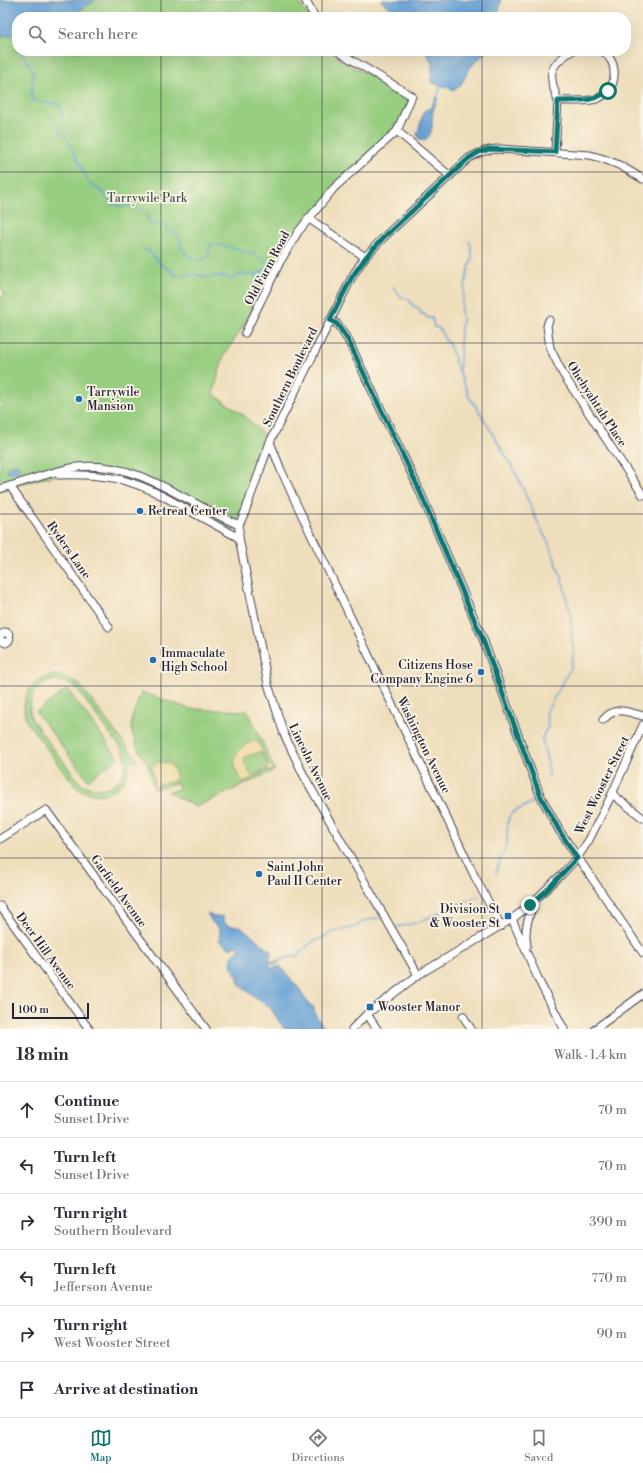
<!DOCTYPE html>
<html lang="en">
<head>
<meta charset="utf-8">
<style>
  :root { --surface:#fff; --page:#f7f7f7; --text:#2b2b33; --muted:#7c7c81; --line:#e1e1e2; --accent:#0f766e }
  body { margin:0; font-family:"Libre Bodoni",serif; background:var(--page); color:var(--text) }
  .scale { position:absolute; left:12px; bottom:10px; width:77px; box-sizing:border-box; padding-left:4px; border:2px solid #22223b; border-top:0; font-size:11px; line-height:14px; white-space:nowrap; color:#22223b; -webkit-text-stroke:3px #fcf5e5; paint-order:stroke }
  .stop { position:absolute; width:12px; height:12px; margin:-9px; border:3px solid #0f766e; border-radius:50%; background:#fff }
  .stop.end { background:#0f766e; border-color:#fff; box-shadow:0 1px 4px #0008 }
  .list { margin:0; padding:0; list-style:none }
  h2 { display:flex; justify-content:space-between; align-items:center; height:52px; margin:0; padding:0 16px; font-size:17px }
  h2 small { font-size:13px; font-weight:400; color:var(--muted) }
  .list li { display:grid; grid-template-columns:26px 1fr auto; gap:12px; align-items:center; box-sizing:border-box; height:56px; padding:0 16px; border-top:1px solid var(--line) }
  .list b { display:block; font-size:15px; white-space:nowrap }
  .list p { margin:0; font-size:13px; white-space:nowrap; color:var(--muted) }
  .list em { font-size:13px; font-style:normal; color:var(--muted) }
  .icon { flex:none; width:22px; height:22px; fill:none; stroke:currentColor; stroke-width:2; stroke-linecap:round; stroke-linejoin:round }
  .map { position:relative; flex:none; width:643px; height:1029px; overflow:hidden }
  .search { position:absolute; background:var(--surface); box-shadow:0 4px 16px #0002; left:12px; right:12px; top:12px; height:44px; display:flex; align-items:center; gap:10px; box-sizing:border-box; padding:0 14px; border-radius:16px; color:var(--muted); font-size:15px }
  .sheet { height:388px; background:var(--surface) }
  nav { display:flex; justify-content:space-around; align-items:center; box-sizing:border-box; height:56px; border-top:1px solid var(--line); background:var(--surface); font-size:11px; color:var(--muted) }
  nav a { display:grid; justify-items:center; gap:2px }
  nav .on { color:var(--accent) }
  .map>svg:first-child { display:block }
  .green { fill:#97ce80; stroke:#5c785e; fill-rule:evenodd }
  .sand { fill:#eeda9e; stroke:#887e6c; fill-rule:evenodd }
  .water { fill:#65a0d5; stroke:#446188 }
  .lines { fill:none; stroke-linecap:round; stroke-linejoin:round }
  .stream { stroke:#65a0d5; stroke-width:1.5 }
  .minor-casing { stroke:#413e4e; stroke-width:9 }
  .minor { stroke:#fff; stroke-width:7 }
  .route { stroke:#0f766e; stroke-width:5 }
  .grid { fill:none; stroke:#22223b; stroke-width:1; stroke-opacity:0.55 }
  .poi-dot { fill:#1f6fb2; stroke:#fcf5e5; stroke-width:1.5 }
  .labels { text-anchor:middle; stroke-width:3.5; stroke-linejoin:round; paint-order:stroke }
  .park-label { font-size:12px; fill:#455650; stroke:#fcf5e5 }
  .street-label { font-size:12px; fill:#22223b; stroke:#fcf5e5 }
  .poi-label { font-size:12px; fill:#22223b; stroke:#fcf5e5; text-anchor:start }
</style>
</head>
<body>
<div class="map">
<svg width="643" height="1029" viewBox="0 0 643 1029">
  <rect width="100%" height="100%" fill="#fcf5e5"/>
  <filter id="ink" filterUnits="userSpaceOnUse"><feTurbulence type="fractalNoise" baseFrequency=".025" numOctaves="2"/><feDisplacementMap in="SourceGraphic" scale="8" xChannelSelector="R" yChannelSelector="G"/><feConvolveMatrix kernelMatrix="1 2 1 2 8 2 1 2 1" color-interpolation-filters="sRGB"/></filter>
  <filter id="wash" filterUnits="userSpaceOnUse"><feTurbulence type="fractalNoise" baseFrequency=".012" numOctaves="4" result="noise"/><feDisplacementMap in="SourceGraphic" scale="16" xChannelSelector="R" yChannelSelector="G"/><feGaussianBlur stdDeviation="0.9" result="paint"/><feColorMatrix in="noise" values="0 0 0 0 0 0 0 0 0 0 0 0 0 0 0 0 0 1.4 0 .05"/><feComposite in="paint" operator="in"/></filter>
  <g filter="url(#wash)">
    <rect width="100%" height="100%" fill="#eedebc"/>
    <g class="green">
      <path d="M0,0H296L307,13L309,17H17V51H328L346,63L403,93L409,100L395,133L378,145L311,218L261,293L241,330L224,355L213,394L245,416L269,441L238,518L234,531C201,512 158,481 120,472C87,464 33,481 0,490V297L5,295L0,285Z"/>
      <path d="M55,675L67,677L78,683L137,760L133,763L130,759C129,790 100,805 75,786L27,722C18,699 30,679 55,675ZM55,680L66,682L75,687L123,750C134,779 104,800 79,782L32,720C25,701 35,684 55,680Z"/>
      <path d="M67,689L118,758L88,780L36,712Z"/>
      <path d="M141,692L190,709L248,711L275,770L196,807L168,792L179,789L177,783L154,789L148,765L137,747L131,729L132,718Z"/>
    </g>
    <g class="sand">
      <path d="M255,741L258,742L269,765L272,766L273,769L271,771L267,770L244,782C227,768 235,745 255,741ZM259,752L262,753L268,766L267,769L253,776L250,774L244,761L245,757Z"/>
      <path d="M160,762C172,761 177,771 175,781L159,784L158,787H155L153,785L155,781L151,766Z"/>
    </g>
    <g class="water">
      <path d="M0,0H96L69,17H17V35L0,36Z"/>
      <path d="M380,0H501L498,17H399L394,11Z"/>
      <path d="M426,51H486C482,58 475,61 471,67C466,74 462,87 454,90L431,82L432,64Z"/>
      <path d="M436,97H438V98C436,103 434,107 433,111C431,121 435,133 425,140H420L417,135L424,111L431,107Z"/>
      <path d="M15,464L18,465L20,468C17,472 14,474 8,473L7,470L8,467Z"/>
      <path d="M207,913L215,917L223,916V920C227,928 233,925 240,926L271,951V956L268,961L275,962L279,960L280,962L270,965L269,967L272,968L280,966C288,973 292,983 300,989L301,993L309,1004L314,1008L315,1014L325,1029H284L270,1007L257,999L240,985L238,981V975L235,974V970L232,968C230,959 232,955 239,949V947L237,945L229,948L219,940L220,930L212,922Z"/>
    </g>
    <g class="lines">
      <g class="stream">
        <path d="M21,51C23,59 32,65 33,73C34,82 30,90 32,99C40,108 69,94 61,122"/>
        <path d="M437,98L441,85"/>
        <path d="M59,127L60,132L65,135L69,142L89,183L103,192L113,205L125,206L134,205L143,213L148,212V220L151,225H154L164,223L170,230L179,236C180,240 180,245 182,249C187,258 200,263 208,257L209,250L211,244C232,247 254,250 269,265L263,271L255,275L241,274L232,279L222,276L207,277L195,274L191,275H175L166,267L161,265L149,251L143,249"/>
        <path d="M469,241L471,245L472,258L467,275L461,308L462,322L460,333V362L459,371L470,399L478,409L518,477L537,521L550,546L560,574L562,577V581L564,585L566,598L571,615L572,641L574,651L571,668L546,712L548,726L542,738L549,770L547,777"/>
        <path d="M393,287L401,297L408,299C412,302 412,308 419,308L421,314H425L427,318H432L434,327L439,328L445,340L449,344L455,359V363L459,370"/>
        <path d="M496,873L501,857L507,845V828L510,815L515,811L522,808L536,800"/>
        <path d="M397,927L416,923L478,896"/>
        <path d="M278,961L288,957L297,956L312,942L322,938L333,932L356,927L363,921L378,918"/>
      </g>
    </g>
  </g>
  <g filter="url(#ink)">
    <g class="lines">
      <defs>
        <g id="minor">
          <path d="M305,0L315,17"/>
          <path d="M572,51C546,67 549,75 558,101C570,100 587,103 599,98C618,88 619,64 603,51"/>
          <path d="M397,131L450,176"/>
          <path d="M555,152L558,101"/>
          <path d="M308,218L365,257"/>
          <path d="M330,320L337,324L348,340L418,487L483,639L540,795L559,830L643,953"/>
          <path d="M549,320L547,326L550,348L563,374L643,495"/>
          <path d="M245,333L280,262L298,232L334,188L397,131L412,96L337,51"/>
          <path d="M270,442L281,470L297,505L400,721L475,877L501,926"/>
          <path d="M59,475C84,474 111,475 135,484C151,489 165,497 179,505C199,516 219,527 239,538"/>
          <path d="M10,486L109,627"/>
          <path d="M0,489C25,482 52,471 77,467C139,460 185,503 239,525"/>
          <path d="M0,635L6,632C11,634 11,640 6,643L0,640"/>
          <path d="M603,720C616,705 626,712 643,716"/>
          <path d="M612,794L643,818"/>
          <path d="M0,839L46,810L206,1029"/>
          <path d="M0,906L89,1029"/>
          <path d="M512,919L540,983L564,1029"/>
          <path d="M527,946C524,931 527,918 534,904"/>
          <path d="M418,975L304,776L284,734L268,684L239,538V525L245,512L270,442L352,277L365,257L383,238L469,158C480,152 488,149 500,149L590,155L604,159L619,165L643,179"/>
          <path d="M367,1014L377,1029"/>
          <path d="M463,1016L471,1029"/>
          <path d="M352,1029L367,1014L418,975L512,919L530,905L562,874L577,858L589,840L612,794L643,725"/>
          <path d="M595,1029L643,994"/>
        </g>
      </defs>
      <use href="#minor" class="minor-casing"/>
      <use href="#minor" class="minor"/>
    </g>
  </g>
  <g class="lines" filter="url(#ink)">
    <path class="route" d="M530,905L546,891L577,858L559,830L540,795L483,640L418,487L348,340L337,324L330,320L352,277L366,257L383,238L469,158L479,152L490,149L555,152L558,101C578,100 591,103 608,91"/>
  </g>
  <path class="grid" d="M161,0V17M322,0V17M482,0V17M161,51V1029M322,51V1029M482,51V1029M0,172H643M0,343H643M0,514H643M0,686H643M0,858H643"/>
  <g class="poi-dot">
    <circle cx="79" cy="399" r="4"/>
    <circle cx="140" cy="511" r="4"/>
    <circle cx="153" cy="660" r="4"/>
    <circle cx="481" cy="672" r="4"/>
    <circle cx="259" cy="874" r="4"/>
    <rect x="504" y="912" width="8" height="8" rx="2"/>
    <rect x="366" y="1003" width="8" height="8" rx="2"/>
  </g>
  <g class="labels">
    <g class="park-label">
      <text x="147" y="202">Tarrywile Park</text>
    </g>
    <g class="street-label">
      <text transform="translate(267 268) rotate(-62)" y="4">Old Farm Road</text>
      <text transform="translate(290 377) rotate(-64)" y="4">Southern Boulevard</text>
      <text transform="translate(597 404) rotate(57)" y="4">Ohehyahtah Place</text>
      <text transform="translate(69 550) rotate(55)" y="4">Ryders Lane</text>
      <text transform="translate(424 745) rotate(64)" y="4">Washington Avenue</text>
      <text transform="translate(311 762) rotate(64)" y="4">Lincoln Avenue</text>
      <text transform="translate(602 785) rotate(-64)" y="4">West Wooster Street</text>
      <text transform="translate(119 891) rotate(54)" y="4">Garfield Avenue</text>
      <text transform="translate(46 951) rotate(54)" y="4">Deer Hill Avenue</text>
    </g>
    <g class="poi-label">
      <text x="87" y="396">Tarrywile<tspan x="87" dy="14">Mansion</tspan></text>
      <text x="148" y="515">Retreat Center</text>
      <text x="161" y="657">Immaculate<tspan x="161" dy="14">High School</tspan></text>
      <text x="473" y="669" text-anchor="end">Citizens Hose<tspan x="473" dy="14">Company Engine 6</tspan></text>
      <text x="267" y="871">Saint John<tspan x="267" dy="14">Paul II Center</tspan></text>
      <text x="500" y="913" text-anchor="end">Division St<tspan x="500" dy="14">&amp; Wooster St</tspan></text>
      <text x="378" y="1011">Wooster Manor</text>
    </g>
  </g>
</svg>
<div class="scale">100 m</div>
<div class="stop" style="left:608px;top:91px"></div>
<div class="stop end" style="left:530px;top:905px"></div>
<div class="search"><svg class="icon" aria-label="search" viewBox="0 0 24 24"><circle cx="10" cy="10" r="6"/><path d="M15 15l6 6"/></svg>Search here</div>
</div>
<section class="sheet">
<h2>18 min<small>Walk · 1.4 km</small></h2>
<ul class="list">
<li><svg class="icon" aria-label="ahead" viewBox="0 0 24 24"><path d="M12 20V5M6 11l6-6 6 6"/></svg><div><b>Continue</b><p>Sunset Drive</p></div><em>70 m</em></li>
<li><svg class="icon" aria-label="left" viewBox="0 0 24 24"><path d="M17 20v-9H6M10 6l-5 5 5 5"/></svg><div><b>Turn left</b><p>Sunset Drive</p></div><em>70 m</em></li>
<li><svg class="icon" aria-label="right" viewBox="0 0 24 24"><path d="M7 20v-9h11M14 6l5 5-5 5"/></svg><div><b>Turn right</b><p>Southern Boulevard</p></div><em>390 m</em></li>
<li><svg class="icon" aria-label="left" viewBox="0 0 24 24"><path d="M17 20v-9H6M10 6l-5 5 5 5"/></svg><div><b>Turn left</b><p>Jefferson Avenue</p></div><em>770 m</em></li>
<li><svg class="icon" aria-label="right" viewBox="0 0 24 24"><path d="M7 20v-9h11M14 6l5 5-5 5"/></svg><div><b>Turn right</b><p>West Wooster Street</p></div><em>90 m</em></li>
<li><svg class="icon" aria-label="arrive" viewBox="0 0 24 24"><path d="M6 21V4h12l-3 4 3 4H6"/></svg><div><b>Arrive at destination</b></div></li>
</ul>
</section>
<nav>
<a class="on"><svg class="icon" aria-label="map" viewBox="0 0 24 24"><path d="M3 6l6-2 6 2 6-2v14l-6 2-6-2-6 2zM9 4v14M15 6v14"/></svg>Map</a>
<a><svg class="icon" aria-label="directions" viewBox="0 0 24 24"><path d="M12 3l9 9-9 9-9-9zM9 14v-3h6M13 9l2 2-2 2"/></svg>Directions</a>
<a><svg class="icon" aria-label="saved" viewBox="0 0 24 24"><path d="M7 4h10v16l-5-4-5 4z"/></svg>Saved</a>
</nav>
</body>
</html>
